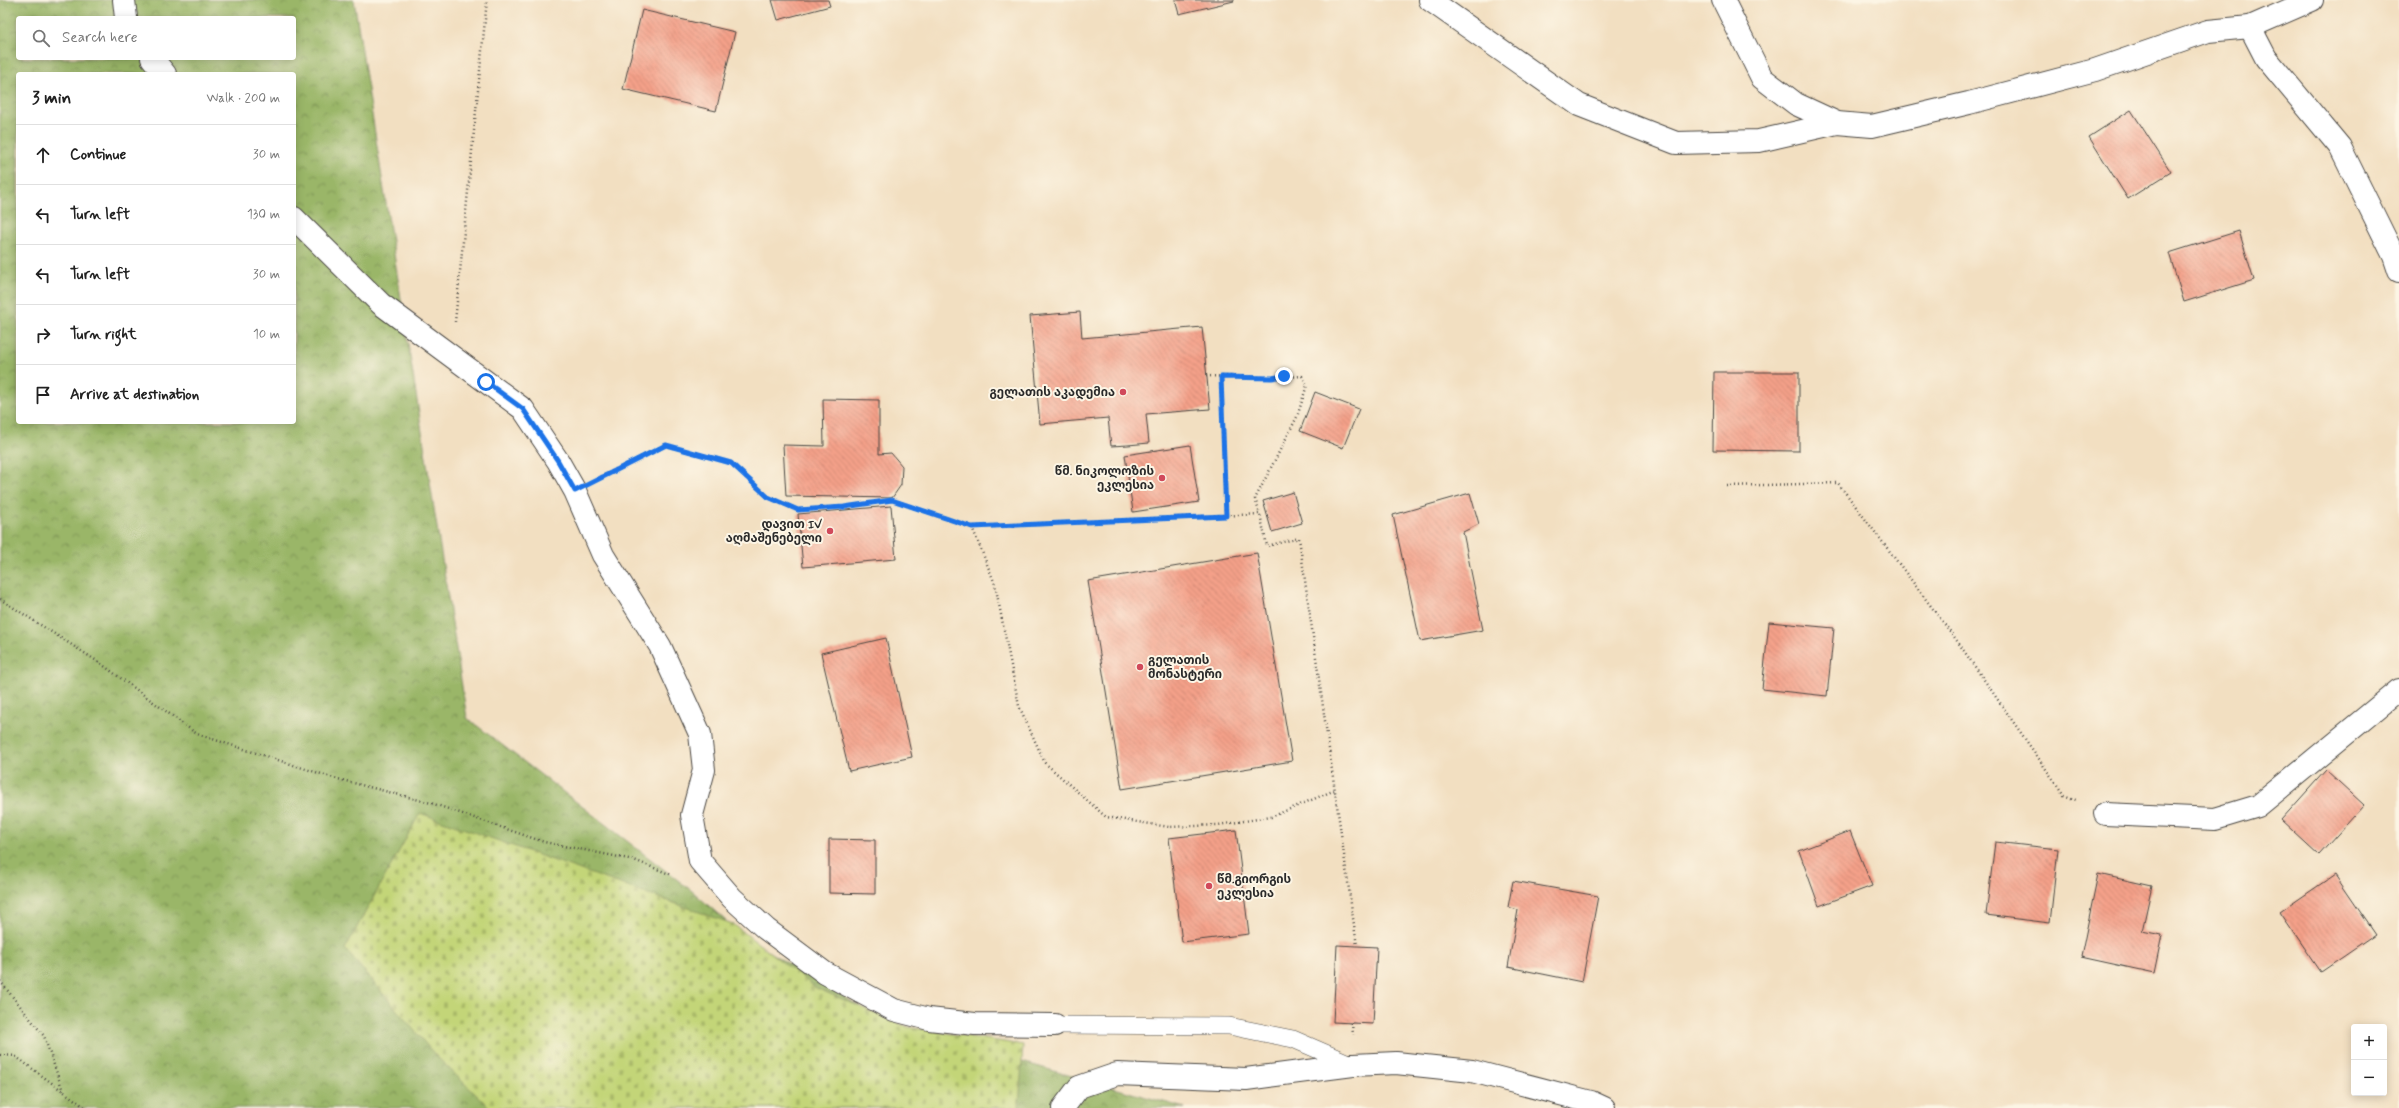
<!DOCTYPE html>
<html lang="en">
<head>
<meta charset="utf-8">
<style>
  :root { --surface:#fff; --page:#f2f2f2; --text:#222; --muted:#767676; --line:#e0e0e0 }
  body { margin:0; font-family:Mynerve,"Noto Sans Georgian",sans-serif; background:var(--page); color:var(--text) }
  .controls { position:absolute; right:12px; bottom:12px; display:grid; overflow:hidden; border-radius:4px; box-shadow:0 2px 10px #0003 }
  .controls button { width:36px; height:36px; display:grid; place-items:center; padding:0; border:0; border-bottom:1px solid var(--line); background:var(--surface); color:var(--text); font:20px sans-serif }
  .stop { position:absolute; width:12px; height:12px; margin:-9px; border:3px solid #1a73e8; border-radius:50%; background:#fff }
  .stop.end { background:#1a73e8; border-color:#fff; box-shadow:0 1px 4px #0008 }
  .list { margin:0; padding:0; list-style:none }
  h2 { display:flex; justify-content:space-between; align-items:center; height:52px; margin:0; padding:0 16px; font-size:17px }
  h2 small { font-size:13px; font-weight:400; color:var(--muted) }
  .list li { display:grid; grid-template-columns:26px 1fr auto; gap:12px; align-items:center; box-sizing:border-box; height:60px; padding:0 16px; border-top:1px solid var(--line) }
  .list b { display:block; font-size:15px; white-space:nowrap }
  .list em { font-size:13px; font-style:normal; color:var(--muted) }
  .icon { flex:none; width:22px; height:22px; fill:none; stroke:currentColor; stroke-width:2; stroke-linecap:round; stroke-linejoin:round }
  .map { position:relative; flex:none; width:2399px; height:1108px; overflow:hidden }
  .search { position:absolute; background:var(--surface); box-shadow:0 2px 10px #0003; left:16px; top:16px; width:280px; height:44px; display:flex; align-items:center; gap:10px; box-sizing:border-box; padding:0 14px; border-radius:4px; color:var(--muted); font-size:15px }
  .panel { position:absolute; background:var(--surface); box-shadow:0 2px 10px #0003; left:16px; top:72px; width:280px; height:352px; border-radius:4px }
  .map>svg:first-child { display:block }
  .forest { fill:url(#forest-crowns); stroke:#62704a; fill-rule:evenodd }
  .cemetery { fill:url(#cemetery-stones); stroke:#778052 }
  .building { fill:url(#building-back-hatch) }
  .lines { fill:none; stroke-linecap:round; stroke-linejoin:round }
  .service-casing { stroke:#494642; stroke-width:18 }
  .minor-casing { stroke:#494642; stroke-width:24 }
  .tertiary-casing { stroke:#494642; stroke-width:24 }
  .path { stroke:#494642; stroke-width:2.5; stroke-dasharray:1 3; stroke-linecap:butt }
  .service { stroke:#fff; stroke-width:17 }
  .minor { stroke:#fff; stroke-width:22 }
  .tertiary { stroke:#fff; stroke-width:22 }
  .route { stroke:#1a73e8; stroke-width:5 }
  .poi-dot { fill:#d1495b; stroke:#fcf5e5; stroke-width:1.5 }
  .labels { text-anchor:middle; stroke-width:4; stroke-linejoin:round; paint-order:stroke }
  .poi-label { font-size:12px; font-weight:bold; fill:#2b2b2b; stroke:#fcf5e5; text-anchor:end }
</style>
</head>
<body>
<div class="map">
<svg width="2399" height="1108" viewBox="0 0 2399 1108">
  <defs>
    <pattern id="forest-crowns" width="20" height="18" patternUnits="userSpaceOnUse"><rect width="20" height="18" fill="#9ab668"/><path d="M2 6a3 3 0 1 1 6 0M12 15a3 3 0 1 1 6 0" fill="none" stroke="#7e9456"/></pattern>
    <pattern id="cemetery-stones" width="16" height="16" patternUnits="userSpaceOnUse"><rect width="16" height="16" fill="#c3d578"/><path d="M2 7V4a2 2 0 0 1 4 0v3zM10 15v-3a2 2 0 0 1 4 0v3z" fill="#a8b768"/></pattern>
    <pattern id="building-back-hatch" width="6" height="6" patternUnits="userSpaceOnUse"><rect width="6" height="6" fill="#f4a089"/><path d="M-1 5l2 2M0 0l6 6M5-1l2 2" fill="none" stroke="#c68370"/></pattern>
  </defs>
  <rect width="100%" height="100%" fill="#fcf5e5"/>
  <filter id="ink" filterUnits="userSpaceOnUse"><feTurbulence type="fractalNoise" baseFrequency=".025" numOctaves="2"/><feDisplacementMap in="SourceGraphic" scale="8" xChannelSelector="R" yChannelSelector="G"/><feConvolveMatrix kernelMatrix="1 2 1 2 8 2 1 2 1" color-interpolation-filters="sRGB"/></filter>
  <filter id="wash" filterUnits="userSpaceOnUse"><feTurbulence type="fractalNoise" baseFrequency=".012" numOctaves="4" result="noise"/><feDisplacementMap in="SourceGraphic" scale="16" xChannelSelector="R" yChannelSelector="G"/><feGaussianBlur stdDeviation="0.9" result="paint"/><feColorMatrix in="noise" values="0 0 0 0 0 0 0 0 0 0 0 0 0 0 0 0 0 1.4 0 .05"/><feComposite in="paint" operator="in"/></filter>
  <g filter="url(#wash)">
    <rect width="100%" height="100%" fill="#f2dfc1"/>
    <path class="forest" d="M0,0H354L467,718L692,891L744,937L891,1025L1185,1108H0ZM18,18H294V58H18ZM18,74H294V422H18Z"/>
    <path class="cemetery" d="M420,813L733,924L816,988L908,1027L1023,1045L1019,1108H490L436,1056L345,949Z"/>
    <g id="blocks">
      <g class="building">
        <path d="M772,0H828L830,6L778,20Z"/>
        <path d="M1175,0H1234V1L1179,14Z"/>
        <path d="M642,10L735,32L716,111L623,89Z"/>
        <path d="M2131,110L2171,172L2128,199L2089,137Z"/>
        <path d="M2239,231L2254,280L2184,302L2169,253Z"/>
        <path d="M1080,312L1082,338L1202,327L1210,409L1146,414L1149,443L1128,445L1111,446L1108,418L1040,424L1030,316Z"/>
        <path d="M1714,372H1799V451L1713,450Z"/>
        <path d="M1315,392L1359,409L1343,448L1300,431Z"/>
        <path d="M823,399L879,400V454L891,453L902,466L901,485L892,498L786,496L783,445L824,446Z"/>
        <path d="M1190,445L1199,502L1133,512L1125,455Z"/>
        <path d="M1293,492L1302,523L1272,532L1263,501Z"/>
        <path d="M1470,493L1479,524L1463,532L1483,630L1420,641L1393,515Z"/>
        <path d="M891,506L896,559L803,567L798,514Z"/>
        <path d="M1257,553L1292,761L1122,789L1088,581Z"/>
        <path d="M1769,622L1834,628L1827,696L1762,689Z"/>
        <path d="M886,638L912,757L849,771L821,653Z"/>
        <path d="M2326,770L2364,805L2319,855L2281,820Z"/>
        <path d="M1236,830L1249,934L1182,942L1169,838Z"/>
        <path d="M1850,831L1872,886L1819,906L1799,851Z"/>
        <path d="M829,839L875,840V894L829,893Z"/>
        <path d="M1995,842L2058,849L2050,923L1986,915Z"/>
        <path d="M2098,874L2152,886L2142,931L2162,935L2154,973L2081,957Z"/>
        <path d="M2334,875L2375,935L2321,972L2280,912Z"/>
        <path d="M1513,881L1598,896L1582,982L1508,967L1518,910L1508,907Z"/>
        <path d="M1337,945L1377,947L1373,1024L1333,1022Z"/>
      </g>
    </g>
  </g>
  <g filter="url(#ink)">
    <use href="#blocks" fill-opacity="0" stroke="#494642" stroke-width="1"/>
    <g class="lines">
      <defs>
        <path id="service" d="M1055,1025L1229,1026L1293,1039L1353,1065"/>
        <g id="minor">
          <path d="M124,0L126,18"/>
          <path d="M1430,0L1579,105L1676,143L1759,141L1837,123"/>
          <path d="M1723,0L1762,78L1796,104L1837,123L1872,126L1969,103L2095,70L2208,31L2250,27L2312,0"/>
          <path d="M2250,27L2266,58L2340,147L2394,256L2399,271"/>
          <path d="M152,58L165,74"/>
          <path d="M294,218L381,304L523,409L558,461L575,491L603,555L660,646L700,734L704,770L692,815L700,861L732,898L766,929L825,973L894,1010L929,1019L975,1024L1055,1025"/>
          <path d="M2105,814L2215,819L2258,806L2399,690"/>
          <path d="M1063,1108L1079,1087L1117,1074L1246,1079L1353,1065"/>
        </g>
        <path id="tertiary" d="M1353,1065L1396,1063L1472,1071L1591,1102L1604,1108"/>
      </defs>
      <use href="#service" class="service-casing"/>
      <use href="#minor" class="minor-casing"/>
      <use href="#tertiary" class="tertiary-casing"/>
      <g class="path">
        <path d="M455,322L487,0"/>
        <path d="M1206,376L1272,378L1302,376L1307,385L1297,417L1255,499L1260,514"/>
        <path d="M1221,377L1226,516"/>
        <path d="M601,477L666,445L731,463L768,497L798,510L844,507L892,500L972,527L1260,514L1267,546L1299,538L1357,946"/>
        <path d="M1727,486L1838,483L1955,638L2064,795L2078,801"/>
        <path d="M972,527L995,584L1019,706L1045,763L1106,817L1169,827L1218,825L1271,817L1335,790"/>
        <path d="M0,599L100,663L197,734L334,778L431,803L544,842L634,860L672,875"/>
        <path d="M0,981L44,1036L63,1091"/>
        <path d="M1352,1023L1353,1035"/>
        <path d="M0,1055L15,1056L86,1108"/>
      </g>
      <use href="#service" class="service"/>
      <use href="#minor" class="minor"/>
      <use href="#tertiary" class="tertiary"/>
    </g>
  </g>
  <g class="lines" filter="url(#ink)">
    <path class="route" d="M486,382L523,409L558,461L575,491L666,445L731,463L768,497L798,510L844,507L892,500L972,527L1226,516L1221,377L1272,378L1284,376"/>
  </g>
  <g class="poi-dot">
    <circle cx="1123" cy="392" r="4"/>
    <circle cx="1162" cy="478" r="4"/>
    <circle cx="830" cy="531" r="4"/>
    <circle cx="1140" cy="667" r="4"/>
    <circle cx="1209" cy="886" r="4"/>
  </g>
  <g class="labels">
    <g class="poi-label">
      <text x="1115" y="396">გელათის აკადემია</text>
      <text x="1154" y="475">წმ. ნიკოლოზის<tspan x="1154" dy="14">ეკლესია</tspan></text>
      <text x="822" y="528">დავით IV<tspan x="822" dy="14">აღმაშენებელი</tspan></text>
      <text x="1148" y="664" text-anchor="start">გელათის<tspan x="1148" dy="14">მონასტერი</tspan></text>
      <text x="1217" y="883" text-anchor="start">წმ.გიორგის<tspan x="1217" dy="14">ეკლესია</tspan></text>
    </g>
  </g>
</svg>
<div class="controls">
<button>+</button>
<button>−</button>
</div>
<div class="stop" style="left:486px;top:382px"></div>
<div class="stop end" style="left:1284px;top:376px"></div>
<div class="search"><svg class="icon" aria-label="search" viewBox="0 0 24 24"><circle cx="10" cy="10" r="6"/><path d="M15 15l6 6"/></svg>Search here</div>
<section class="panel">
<h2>3 min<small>Walk · 200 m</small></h2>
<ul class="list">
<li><svg class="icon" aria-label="ahead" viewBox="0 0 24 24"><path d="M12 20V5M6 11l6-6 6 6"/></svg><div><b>Continue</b></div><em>30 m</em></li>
<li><svg class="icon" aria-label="left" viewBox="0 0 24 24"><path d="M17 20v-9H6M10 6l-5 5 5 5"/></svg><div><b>Turn left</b></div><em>130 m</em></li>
<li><svg class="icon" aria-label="left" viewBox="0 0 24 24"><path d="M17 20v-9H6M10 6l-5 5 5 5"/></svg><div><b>Turn left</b></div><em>30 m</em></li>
<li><svg class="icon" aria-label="right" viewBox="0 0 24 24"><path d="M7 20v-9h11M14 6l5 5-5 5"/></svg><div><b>Turn right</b></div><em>10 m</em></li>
<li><svg class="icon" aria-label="arrive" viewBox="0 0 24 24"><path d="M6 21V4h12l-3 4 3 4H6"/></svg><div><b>Arrive at destination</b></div></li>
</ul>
</section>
</div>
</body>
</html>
